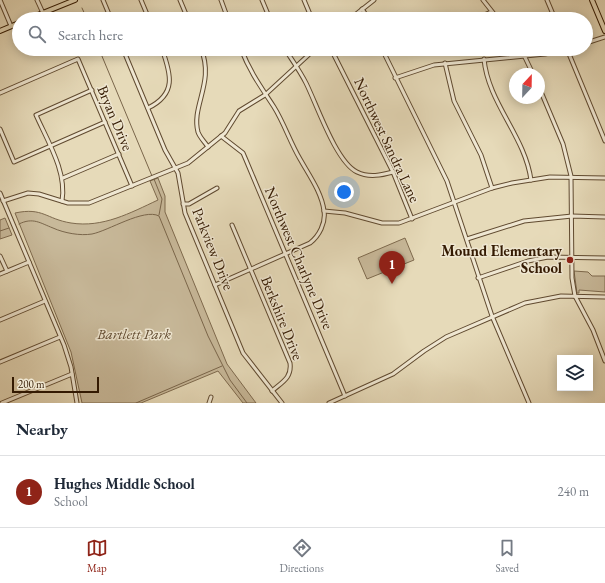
<!DOCTYPE html>
<html lang="en">
<head>
<meta charset="utf-8">
<style>
  :root { --surface:#fff; --page:#f2f2f3; --text:#1f2937; --muted:#747a83; --line:#e0e1e3; --accent:#8f2418 }
  body { margin:0; font-family:"EB Garamond",serif; background:var(--page); color:var(--text) }
  .controls { position:absolute; right:12px; bottom:12px; display:grid; overflow:hidden; border-radius:0px; box-shadow:0 2px 10px #0003 }
  .controls button { width:36px; height:36px; display:grid; place-items:center; padding:0; border:0; border-bottom:1px solid var(--line); background:var(--surface); color:var(--text); font:20px sans-serif }
  .compass { position:absolute; left:509px; top:68px; width:36px; height:36px; border-radius:50%; background:var(--surface); box-shadow:0 2px 10px #0003; rotate:22deg }
  .scale { position:absolute; left:12px; bottom:10px; width:87px; box-sizing:border-box; padding-left:4px; border:2px solid #341a02; border-top:0; font-size:11px; line-height:14px; white-space:nowrap; color:#341a02; -webkit-text-stroke:3px #efe7d2; paint-order:stroke }
  .you { position:absolute; left:344px; top:192px; width:14px; height:14px; margin:-10px; border:3px solid #fff; border-radius:50%; background:#1a73e8; box-shadow:0 0 0 6px #1a73e833 }
  .badge { display:grid; place-items:center; width:26px; height:26px; border-radius:50%; background:var(--accent); color:#fff; font-size:13px; font-weight:700 }
  .pin { position:absolute; translate:-50% -33px; filter:drop-shadow(0 1px 2px #0008) }
  .pin::after { content:''; position:absolute; top:21px; width:14px; height:12px; background:inherit; clip-path:polygon(0 0,100% 0,50% 100%) }
  .list { margin:0; padding:0; list-style:none }
  h2 { display:flex; justify-content:space-between; align-items:center; height:52px; margin:0; padding:0 16px; font-size:17px }
  h2 small { font-size:13px; font-weight:400; color:var(--muted) }
  .list li { display:grid; grid-template-columns:26px 1fr auto; gap:12px; align-items:center; box-sizing:border-box; height:72px; padding:0 16px; border-top:1px solid var(--line) }
  .list b { display:block; font-size:15px; white-space:nowrap }
  .list p { margin:0; font-size:13px; white-space:nowrap; color:var(--muted) }
  .list em { font-size:13px; font-style:normal; color:var(--muted) }
  .icon { flex:none; width:22px; height:22px; fill:none; stroke:currentColor; stroke-width:2; stroke-linecap:round; stroke-linejoin:round }
  .map { position:relative; flex:none; width:605px; height:403px; overflow:hidden }
  .search { position:absolute; background:var(--surface); box-shadow:0 2px 10px #0003; left:12px; right:12px; top:12px; height:44px; display:flex; align-items:center; gap:10px; box-sizing:border-box; padding:0 14px; border-radius:22px; color:var(--muted); font-size:15px }
  .sheet { height:124px; background:var(--surface) }
  nav { display:flex; justify-content:space-around; align-items:center; box-sizing:border-box; height:56px; border-top:1px solid var(--line); background:var(--surface); font-size:11px; color:var(--muted) }
  nav a { display:grid; justify-items:center; gap:2px }
  nav .on { color:var(--accent) }
  .map>svg:first-child { display:block }
  .green { fill:#c8b99a; stroke:#7e6a4e }
  .lines { fill:none; stroke-linecap:round; stroke-linejoin:round }
  .stream { stroke:#7a664b; stroke-width:1 }
  .minor-casing { stroke:#604a30; stroke-width:5 }
  .major-casing { stroke:#341a02; stroke-width:6 }
  .minor { stroke:#efe7d2; stroke-width:3 }
  .major { stroke:#e6dab9; stroke-width:4 }
  .poi-dot { fill:#8f2418; stroke:#efe7d2; stroke-width:1.5 }
  .labels { text-anchor:middle; stroke-width:3; stroke-linejoin:round; paint-order:stroke }
  .street-label { font-size:15px; fill:#341a02; stroke:#efe7d2 }
  .poi-label { font-size:15px; font-weight:bold; fill:#341a02; stroke:#efe7d2; text-anchor:end }
  .park-label { font-size:15px; font-style:italic; fill:#604a30; stroke:#efe7d2 }
</style>
</head>
<body>
<div class="map">
<svg width="605" height="403" viewBox="0 0 605 403">
  <rect width="100%" height="100%" fill="#e6dab9"/>
  <filter id="stains"><feTurbulence type="fractalNoise" baseFrequency=".005" numOctaves="4"/><feColorMatrix values="0 0 0 0 .2 0 0 0 0 .09 0 0 0 0 .02 0 0 0 .5 -.17"/></filter>
  <radialGradient id="worn" r=".72"><stop offset=".6" stop-color="#630" stop-opacity="0"/><stop offset="1" stop-color="#630" stop-opacity=".3"/></radialGradient>
  <g class="green">
    <path d="M158,178L165,196V212L227,364L256,403H243L218,371L141,403H82L71,352L15,213C43,207 46,219 71,223C103,228 130,213 158,200L150,181Z"/>
    <path d="M5,218L12,235L0,239V220Z"/>
    <path d="M405,238L414,260L367,279L358,258Z"/>
    <path d="M574,271L588,272L592,276H605V292L579,290V293H577Z"/>
  </g>
  <g class="lines">
    <g class="stream">
      <path d="M82,8L87,19"/>
      <path d="M99,49L152,176"/>
      <path d="M154,179L162,199L159,215"/>
      <path d="M19,224C33,217 40,223 53,228C64,233 80,236 92,234C108,231 144,208 159,216L208,336L230,380L247,403"/>
      <path d="M0,231L9,228"/>
      <path d="M136,403L222,366"/>
    </g>
    <defs>
      <g id="minor">
        <path d="M0,0L11,26"/>
        <path d="M37,0L43,13"/>
        <path d="M103,0L111,19"/>
        <path d="M141,0L149,19"/>
        <path d="M180,0L188,19"/>
        <path d="M221,0L228,19"/>
        <path d="M262,0L270,19"/>
        <path d="M304,0L312,19"/>
        <path d="M483,0L498,19"/>
        <path d="M547,0L555,19"/>
        <path d="M362,9L369,19"/>
        <path d="M350,19L374,0"/>
        <path d="M475,19L491,12"/>
        <path d="M586,43L605,37"/>
        <path d="M123,49L165,150L178,173L185,213L243,353L282,403"/>
        <path d="M201,49C215,82 191,106 198,132C200,138 205,142 208,147"/>
        <path d="M285,49C292,60 300,71 306,83C317,105 336,162 357,172C369,178 382,175 393,172"/>
        <path d="M331,49L393,172L412,219"/>
        <path d="M382,49L447,181L492,316L529,403"/>
        <path d="M521,49L533,74"/>
        <path d="M567,49L605,141"/>
        <path d="M484,59C488,103 525,136 531,180"/>
        <path d="M445,63L454,101L481,155L492,188"/>
        <path d="M395,78L434,65L545,54L569,49"/>
        <path d="M539,87L563,144L571,176L572,278L575,296L593,330L605,361"/>
        <path d="M0,93L78,59L132,186"/>
        <path d="M148,108C177,94 171,74 162,49"/>
        <path d="M0,129L14,162L105,122"/>
        <path d="M221,136L243,153L246,160L345,396"/>
        <path d="M63,178L119,154"/>
        <path d="M0,193L64,345L71,367L77,403"/>
        <path d="M3,201L28,193L39,194L68,203H89L188,163L225,133L239,111L265,95L315,49"/>
        <path d="M62,201C67,172 48,142 36,115L92,90"/>
        <path d="M183,204H189L217,188"/>
        <path d="M324,211L345,213L382,223H399L492,188L512,183L550,177L605,178"/>
        <path d="M232,225L290,363C292,378 282,382 272,391"/>
        <path d="M467,239L524,221L572,216L605,217"/>
        <path d="M0,256L7,271"/>
        <path d="M0,274L29,262"/>
        <path d="M478,278L528,261L548,257L605,258"/>
        <path d="M215,285L310,243C319,236 326,223 324,211C322,193 309,175 300,159C290,142 284,123 274,107C261,87 250,72 241,49"/>
        <path d="M0,320L45,301"/>
        <path d="M0,362L60,337"/>
        <path d="M2,403L72,374"/>
        <path d="M209,403L211,397"/>
        <path d="M329,403L393,374L424,351L446,337L525,303L561,296L605,297"/>
      </g>
      <g id="major">
        <path d="M592,0L605,31"/>
        <path d="M28,19L75,0"/>
        <path d="M0,31L19,23"/>
      </g>
    </defs>
    <use href="#minor" class="minor-casing"/>
    <use href="#major" class="major-casing"/>
    <use href="#minor" class="minor"/>
    <use href="#major" class="major"/>
  </g>
  <circle class="poi-dot" cx="570" cy="260" r="4"/>
  <g class="labels">
    <g class="street-label">
      <text transform="translate(115 118) rotate(67)" y="5">Bryan Drive</text>
      <text transform="translate(387 140) rotate(65)" y="5">Northwest Sandra Lane</text>
      <text transform="translate(213 249) rotate(68)" y="5">Parkview Drive</text>
      <text transform="translate(299 258) rotate(67)" y="5">Northwest Charlyne Drive</text>
      <text transform="translate(282 318) rotate(68)" y="5">Berkshire Drive</text>
    </g>
    <g class="poi-label">
      <text x="562" y="256">Mound Elementary<tspan x="562" dy="17">School</tspan></text>
    </g>
    <g class="park-label">
      <text x="134" y="339">Bartlett Park</text>
    </g>
  </g>
  <rect width="100%" height="100%" filter="url(#stains)"/>
  <rect width="100%" height="100%" fill="url(#worn)"/>
</svg>
<div class="controls">
<button><svg class="icon" aria-label="layers" viewBox="0 0 24 24"><path d="M12 4l9 5-9 5-9-5zM3 14l9 5 9-5"/></svg></button>
</div>
<svg class="compass" viewBox="-18 -18 36 36"><path d="M0-13l5 13h-10z" fill="#e53935"/><path d="M0 13l5-13h-10z" fill="#747a83"/></svg>
<div class="scale">200 m</div>
<div class="you"></div>
<div class="pin badge" style="left:392px;top:284px">1</div>
<div class="search"><svg class="icon" aria-label="search" viewBox="0 0 24 24"><circle cx="10" cy="10" r="6"/><path d="M15 15l6 6"/></svg>Search here</div>
</div>
<section class="sheet">
<h2>Nearby<small></small></h2>
<ul class="list">
<li><span class="badge">1</span><div><b>Hughes Middle School</b><p>School</p></div><em>240 m</em></li>
</ul>
</section>
<nav>
<a class="on"><svg class="icon" aria-label="map" viewBox="0 0 24 24"><path d="M3 6l6-2 6 2 6-2v14l-6 2-6-2-6 2zM9 4v14M15 6v14"/></svg>Map</a>
<a><svg class="icon" aria-label="directions" viewBox="0 0 24 24"><path d="M12 3l9 9-9 9-9-9zM9 14v-3h6M13 9l2 2-2 2"/></svg>Directions</a>
<a><svg class="icon" aria-label="saved" viewBox="0 0 24 24"><path d="M7 4h10v16l-5-4-5 4z"/></svg>Saved</a>
</nav>
</body>
</html>
